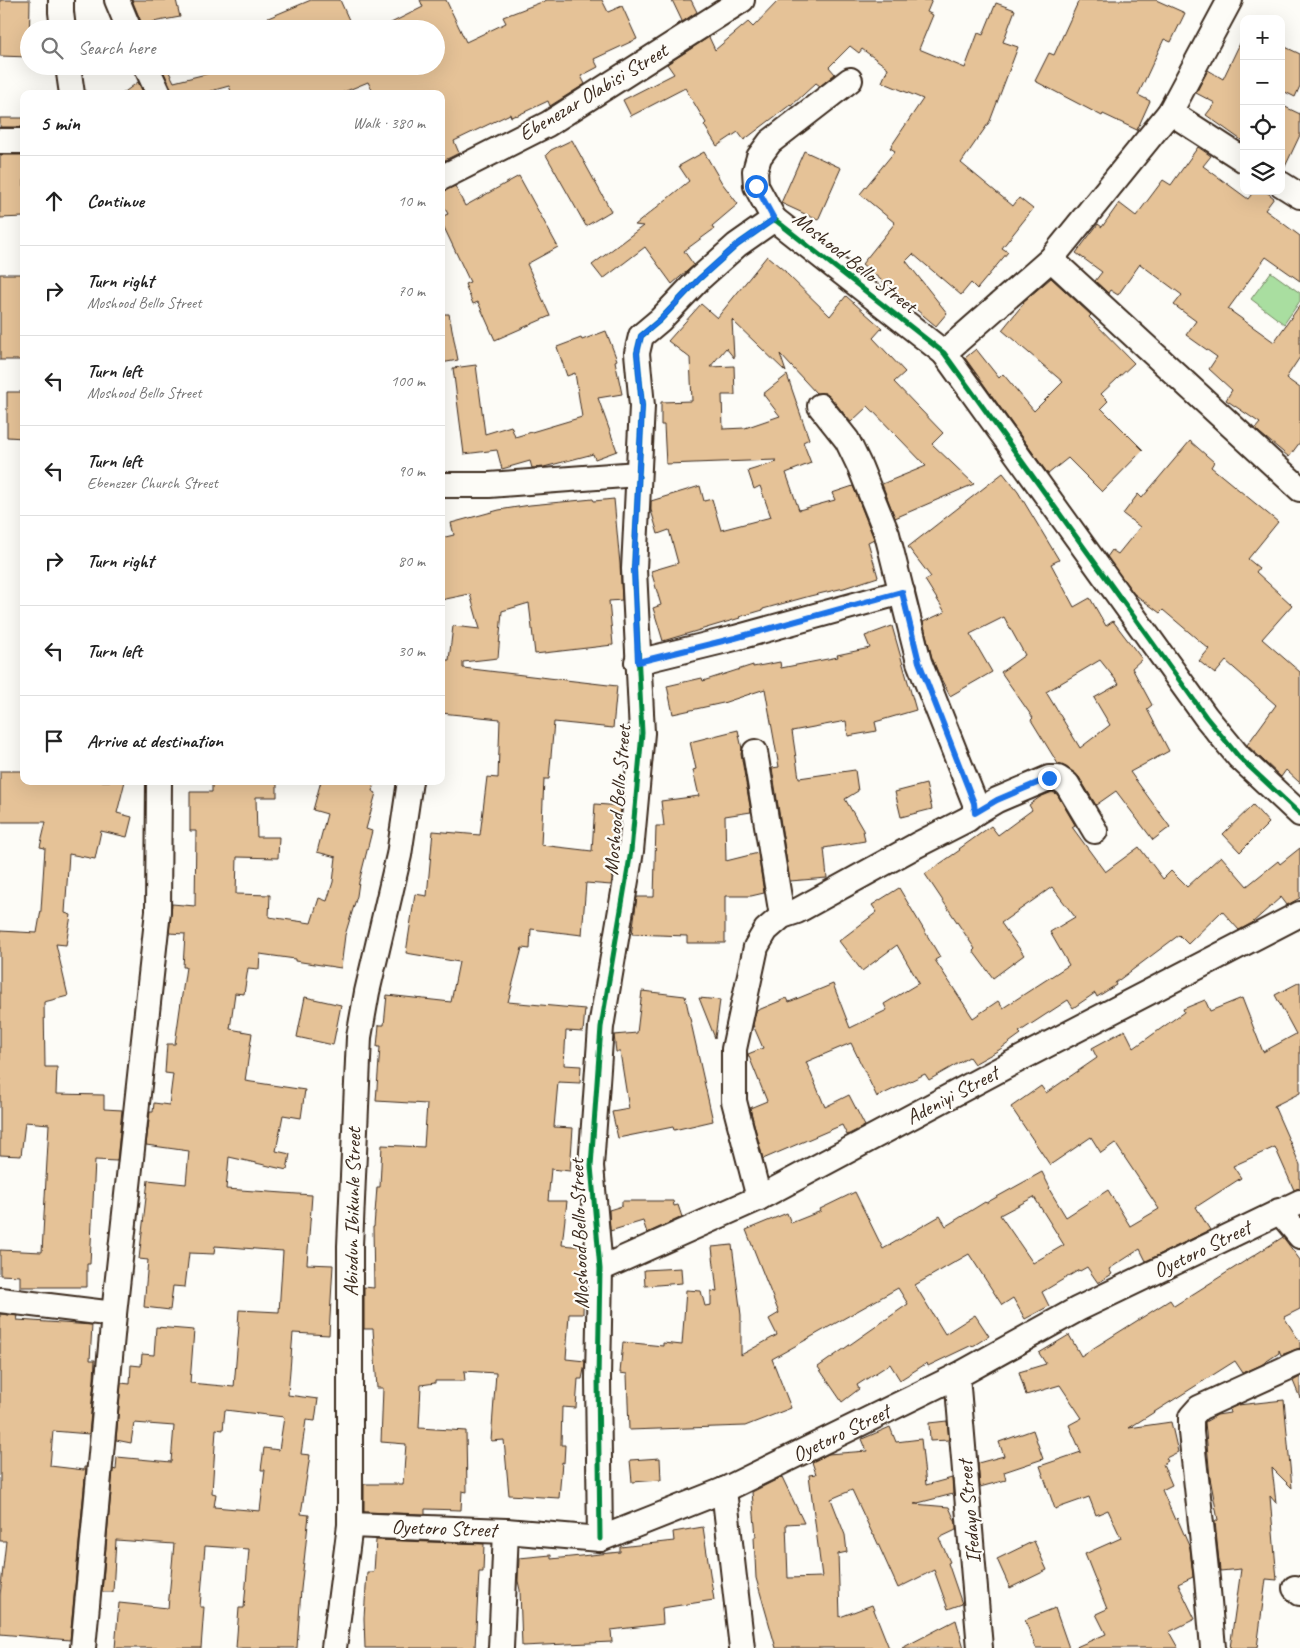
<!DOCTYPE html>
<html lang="en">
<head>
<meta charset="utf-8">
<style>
  :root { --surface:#fff; --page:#f6f6f6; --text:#222; --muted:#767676; --line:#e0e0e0 }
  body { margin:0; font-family:Caveat,sans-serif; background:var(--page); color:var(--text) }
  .controls { position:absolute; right:15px; top:15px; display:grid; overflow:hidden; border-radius:10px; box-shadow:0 5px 20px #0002 }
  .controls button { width:45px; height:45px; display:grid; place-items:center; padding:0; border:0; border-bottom:1px solid var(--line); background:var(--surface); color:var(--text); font:25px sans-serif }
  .stop { position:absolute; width:15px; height:15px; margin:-11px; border:4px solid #1a73e8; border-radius:50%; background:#fff }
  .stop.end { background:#1a73e8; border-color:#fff; box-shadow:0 1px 5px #0008 }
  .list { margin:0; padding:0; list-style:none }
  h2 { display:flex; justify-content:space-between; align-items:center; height:65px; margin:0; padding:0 20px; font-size:21px }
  h2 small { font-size:16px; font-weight:400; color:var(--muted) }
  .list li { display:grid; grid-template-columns:32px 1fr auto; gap:15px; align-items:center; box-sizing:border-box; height:90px; padding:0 20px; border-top:1px solid var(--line) }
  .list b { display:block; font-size:19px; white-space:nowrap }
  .list p { margin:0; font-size:16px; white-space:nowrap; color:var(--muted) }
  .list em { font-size:16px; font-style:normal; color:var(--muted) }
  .icon { flex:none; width:28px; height:28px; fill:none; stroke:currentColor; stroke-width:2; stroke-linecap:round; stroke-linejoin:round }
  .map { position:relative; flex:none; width:1300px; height:1648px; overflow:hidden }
  .search { position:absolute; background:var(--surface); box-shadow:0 5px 20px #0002; left:20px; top:20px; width:425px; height:55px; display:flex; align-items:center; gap:12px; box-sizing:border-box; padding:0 18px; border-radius:28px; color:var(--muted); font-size:19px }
  .panel { position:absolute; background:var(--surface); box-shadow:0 5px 20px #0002; left:20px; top:90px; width:425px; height:695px; border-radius:10px }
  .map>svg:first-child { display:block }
  .green { fill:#a9dea0; stroke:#72845f }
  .building { fill:#e5c297; stroke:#3b2a1e; fill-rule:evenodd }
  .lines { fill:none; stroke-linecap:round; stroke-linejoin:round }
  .minor-casing { stroke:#3b2a1e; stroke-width:28 }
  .minor { stroke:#fdfcf7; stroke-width:24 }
  .cycleway-casing { stroke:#fdfcf7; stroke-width:8 }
  .cycleway { stroke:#00873e; stroke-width:5 }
  .route { stroke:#1a73e8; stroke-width:6 }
  .labels { text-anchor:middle; stroke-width:4.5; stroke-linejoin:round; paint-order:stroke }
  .street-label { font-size:21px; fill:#3b2a1e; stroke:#fdfcf7 }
</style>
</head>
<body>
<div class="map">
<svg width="1300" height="1648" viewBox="0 0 1300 1648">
  <rect width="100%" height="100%" fill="#fdfcf7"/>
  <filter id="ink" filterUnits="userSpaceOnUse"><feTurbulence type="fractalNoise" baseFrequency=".02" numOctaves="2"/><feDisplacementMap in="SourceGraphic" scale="10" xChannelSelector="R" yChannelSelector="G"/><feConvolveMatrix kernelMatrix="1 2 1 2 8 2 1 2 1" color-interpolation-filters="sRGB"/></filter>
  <g filter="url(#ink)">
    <path class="green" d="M1271,272L1300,293V301L1284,324L1251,299Z"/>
    <g class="building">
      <path d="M0,0H30L29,57L0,56Z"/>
      <path d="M132,0H176L180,17L142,24Z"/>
      <path d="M311,0H340L353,29H242Z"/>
      <path d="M420,0H446L466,42L506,23L503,17L547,0H602L608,12L622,6L637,39L594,59L598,67L581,76L585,84L550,106L548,101L516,116V115L511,117L510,114L454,141L459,153L441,162V94H374L368,82L339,94H232L229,86L200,94H172L161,66H166L174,82L238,66H241L242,70L252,66H436V29H379L423,7Z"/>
      <path d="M672,0H691L697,12L670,30L682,21Z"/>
      <path d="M779,0H932L927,12L933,15L919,49L965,68L978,33L983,35L996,3L1015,10L1003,42L1018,47L990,121L961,163L1013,206L1019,198L1033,209L1002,248L1008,252L977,289L971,283L961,295L913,254L906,261L947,313L936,326L862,264L895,223L860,194L895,151L890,148L923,99L882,82L888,68L862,49L859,53L850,46L829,67L835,74L820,86L816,83L791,106L790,105L744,140L738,132L717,146L704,125L706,123L685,88L631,116L623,100L674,74L667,64L709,37L715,50L748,22L753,27Z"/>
      <path d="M1079,0H1156L1185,13L1171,42L1164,39L1138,95L1150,101L1137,130L1103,114L1102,116L1035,81L1049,53L1054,55Z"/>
      <path d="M1244,35V142L1206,115L1215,103L1196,93L1208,70L1223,79Z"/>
      <path d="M1281,45L1300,54V86L1295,97L1281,90Z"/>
      <path d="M138,82L144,94H122Z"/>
      <path d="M1281,105L1300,114V135L1283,171L1281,170Z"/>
      <rect x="0" y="118" width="24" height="9"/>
      <path d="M572,140L611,211L586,226L546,155L551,150Z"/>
      <path d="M1198,147L1211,156L1203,166L1248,199L1254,191H1265L1274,198L1265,210L1300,236V281L1266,257L1228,309L1274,342L1300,305V357L1286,378L1300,388V442L1289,457L1255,429L1260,423L1226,400L1232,390L1209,369L1217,357L1186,335L1196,321L1174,305L1182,295L1140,264L1118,295L1110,290L1108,293L1095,281L1102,272L1076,253L1098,224L1102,227L1119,203L1136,216L1163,180L1171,185Z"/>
      <path d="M804,151L841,168L818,220L781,203Z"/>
      <path d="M704,152L722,183L738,204L712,226L714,229L684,251L694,265L672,284L645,247L603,279L592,265L643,226L635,225L689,181L679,166Z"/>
      <path d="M0,155H24V217L0,218Z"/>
      <path d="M519,176L558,247L527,264L550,316L495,340L478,302L473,304L465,284L470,282L441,221V217L448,214L441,201V192L455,186L465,206Z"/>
      <path d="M767,256L786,272V273L830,316L846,296L882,328L873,338L905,372L894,382L943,433L932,444L974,484L895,518L882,484L926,466L868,406L851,422L830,397L825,393H816L780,354L786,372L732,320L734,358L726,348L710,367L734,366L735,395H722L723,429L745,428L780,416L763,394L787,375L809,439L803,442L811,463L786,473L799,510L835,500L832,493L853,486L874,539L868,542L878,577L844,588L810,596L763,609V610L739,617L740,618L663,641L653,608L661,605L651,571L678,563L669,530L658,534L651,510V501L700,486L704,501L712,499L721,530L771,517L760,486L754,489L748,471L777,462L776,460L666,464L664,425H661V402L692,401L690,358L668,341L701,304L717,318Z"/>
      <rect x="0" y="274" width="24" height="86"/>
      <path d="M1051,278L1091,315L1089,317L1134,363L1101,394L1108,401L1101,408L1143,450L1102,492L1068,458L1048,474L965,358L976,349L999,378L1003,374L1034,411L1063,382L1002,330L1024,303L1023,302Z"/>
      <path d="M441,314H449L458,360L441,363Z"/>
      <path d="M606,331L617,360L615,361L622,394L598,398L617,451L595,459L593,454L544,467L532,468L530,461L502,469L497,450L464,454L453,368L476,365L485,434L511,426L515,437L582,417L575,373L567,376L557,347L581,338L582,340Z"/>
      <path d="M7,392H24V438L7,437Z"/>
      <path d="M1190,441L1214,462L1211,467L1278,522L1248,559L1259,568L1256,572L1292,605L1262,639L1300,672V783L1286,770L1281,777L1247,745L1276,705L1226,661L1215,674L1199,661L1209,649L1163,610L1160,613L1133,593L1107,557L1112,550L1118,554L1140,527L1123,514L1138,494L1142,498Z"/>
      <path d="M1003,473L1018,492L1059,560L1051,564L1074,607L1090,598L1106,626L1113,621L1142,659L1132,668L1152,705L1147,709L1169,751L1130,772L1170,827L1153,840L1116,791L1096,805L1079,777L1066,767L1058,764L1031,720L1033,718L1001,672L1025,655L1004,617L970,634L992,672L950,696L940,677L932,658L923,622L945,612L925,580L931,577L908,547ZM1100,660L1119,684L1094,698L1110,725L1080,748L1046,692Z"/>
      <path d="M593,499L594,501L614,499L620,564L622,600L609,601L613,645L535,654L529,603L502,611L498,658L463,662V668L617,686L613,728L554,722L549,779H544L541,845L592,851L595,804L621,806L617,849L611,885L586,883L582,935L531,929L530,949L522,948L508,1002L585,1009L583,1032L566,1031L564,1065L581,1066L580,1083L558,1082L554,1127L573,1128L570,1171L551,1169L548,1201H567L562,1245L584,1247L586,1265H584L583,1314H569L566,1359L585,1361V1364L582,1379H578L576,1408L562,1407L561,1445H565L564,1463L562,1462L559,1498L509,1495L504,1440L491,1441L496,1373L464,1371L465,1381H435V1383L421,1385L419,1428L466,1431L467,1492L462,1491L461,1510L425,1509V1514L364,1512V1484H403L406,1444L381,1442L383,1388H377L373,1329H364V1287L374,1288L373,1227H374L377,1187H380L382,1145L424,1147L427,1104L376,1101L380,1047H377L379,1025H384L387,995L451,1002L459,962L406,953L415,894L427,896L433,831L480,835L487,777L498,778L500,719L441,713V691L445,660H449L453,626L480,629L470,594L441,600V538L454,535L451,523L499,510L530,505Z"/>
      <path d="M892,626L916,710L875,722L877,731L848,736L846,721L792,731L799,778L855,770L858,791L845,799L863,830L865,841L824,848L827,878L790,881L772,768L779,767L765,689L723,703L673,714L667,686L702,678L703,681L753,665V667L780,662L781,668L838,657L837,655L870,648L865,636Z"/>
      <path d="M738,730L742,749L741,754L751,812L725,816L726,861L758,853L764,893L751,896H725V943H687V936L632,934L637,897H654L656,826H664L661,801L699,796L693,770L696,769L690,742Z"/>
      <path d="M0,771H24V781H125L117,813L132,817L127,837L101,831L95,859L69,854L65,913L71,915L66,945L56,944L68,996L44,1002L45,1067H57L56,1094L104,1095V1109L122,1110L117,1161L95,1160L90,1264H87V1287H20V1276L0,1275V1250L42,1252L49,1124L25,1122L21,1156L0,1155V931L37,933L41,910L45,848L40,847L46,822H0Z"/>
      <path d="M212,781H277V797H256L257,837H279L278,858L237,857L236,894L270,895L269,917L311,923L319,898L327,901L333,882L336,857L317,852L327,814L313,810L321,781H375L372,791L376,793L366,829L372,831L359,882L357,896L345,935L341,968L295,961V959L260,954L259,969L248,968L244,994L235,993L230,1029L252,1033L245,1081L305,1090L301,1118L283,1115L276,1151L290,1154L287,1170L229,1157L226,1189L312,1195L307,1264L333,1265L329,1335L293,1333L288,1395L318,1399L315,1421L306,1420L301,1454L310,1455L301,1514L309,1515L301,1589L297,1648H236L239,1608H244L249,1549L205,1546L200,1607H204L201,1648H115L119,1603L168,1608L174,1544L116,1540L113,1592H102L113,1469L116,1470L117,1457L171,1462L174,1426L134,1423L131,1443L116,1440L121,1383L130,1384L131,1365L141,1366L142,1354L154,1355L156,1327L194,1330L190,1383L234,1387L239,1326H238L239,1310L279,1312L283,1251L215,1246L214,1254L189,1253L185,1287L173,1286L170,1310L144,1307L148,1260L139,1259L148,1180L186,1184L189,1151L146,1145L150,1112H153L154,1103L169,1105L173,1074L165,1073L167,1044H175L186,967H183L185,934L169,933L172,904L195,906L196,831H190V792H212ZM225,1410L284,1417L279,1450L264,1448L261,1470H265L260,1511L214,1507L216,1494L212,1493L216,1429L223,1430Z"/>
      <path d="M926,784L932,809L901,817L895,792Z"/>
      <path d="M1052,792L1057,794L1075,825L1072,827L1105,872L1139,847L1163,879L1171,871L1187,887L1221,856L1247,886L1278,861L1280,864L1300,848V898L1287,905L1281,897L1252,923L1239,930L1222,911L1188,944L1179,935L1115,983L1116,985L1097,997L1095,993L1073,1008L1068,1000L1019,1032L1021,1034L999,1050L974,1064L969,1057L929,1080L925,1074L877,1097L851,1043L806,1062L825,1107L849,1095L865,1126L847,1135L842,1125L763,1159L750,1108L767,1101L748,1054L763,1048L753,1025L756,1011L787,998L789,1002L833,984L850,1028L887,1010L884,1004L919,983L897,945L862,971L839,941L877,912L872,905L899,888L940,957L935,960L973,1018L998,1001L1003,1008L1069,965L1050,932L1075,917L1052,887L1001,923L1024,955L993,978L973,951L975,949L925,874L960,850L959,849L991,826L998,835L1032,810L1029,805L1040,797Z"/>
      <path d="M1253,805L1269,823L1240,852L1223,834Z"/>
      <path d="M1300,982V1093L1274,1106L1300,1165V1188L1294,1190L1275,1147L1233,1166L1241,1178L1196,1207L1210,1230L1146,1261L1140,1249L1109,1269L1112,1274L1098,1283L1087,1267L1080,1271L1079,1270L1042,1292L1049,1306L1025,1319L1013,1298L1002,1305L969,1254L915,1285L945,1334L975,1315L989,1336L973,1346L972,1345L928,1366L927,1363L900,1380L890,1364L857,1385L859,1389L842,1402L818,1367L908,1304L898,1288L772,1359L791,1408L745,1426L629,1430L627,1374L620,1373L623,1342L663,1346V1343L682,1345L686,1290L701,1291L705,1306L711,1305V1291L717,1292L712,1247L732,1245L741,1315V1355L777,1335L769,1319L779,1313L746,1230L787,1213L791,1223L821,1211L820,1209L855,1192L883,1249L940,1216L946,1226L985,1202L986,1203L1042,1172L1050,1188L1049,1189L1066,1217L1108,1190L1130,1226L1159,1209L1115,1143L1101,1153L1091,1137L1050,1165L1011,1107L1041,1086L1046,1093L1097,1058L1092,1048L1125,1030L1134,1048L1184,1012L1183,1009L1205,1000L1210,1011L1242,998L1263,1052L1296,1034L1275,995ZM1034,1197L1064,1245L1033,1263L1000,1215Z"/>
      <path d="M642,991L685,996L713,1121L674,1130L673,1127L618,1138L612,1112L629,1109L620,1052H616L614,1035L637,1033Z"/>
      <path d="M305,997L341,1005L333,1045L297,1037Z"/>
      <path d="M699,998L720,1000L715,1038Z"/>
      <path d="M622,1201H673L674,1206L678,1205L682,1217L647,1233L643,1221L610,1231L609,1210L622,1206Z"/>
      <path d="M1283,1237L1300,1260V1309L1284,1317L1300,1342V1348L1281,1355L1279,1350V1353L1261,1365L1243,1373L1235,1361L1129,1428L1171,1422L1178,1452L1166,1458L1168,1461L1163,1464L1172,1485L1162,1490L1175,1520L1177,1518L1190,1548L1193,1577L1178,1584L1195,1619L1169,1632L1178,1648H1074L1106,1634L1096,1614L1107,1609L1085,1554L1121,1538L1108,1510L1096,1515L1089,1497L1055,1509L1040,1466L1081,1452L1069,1425L1082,1418L1060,1385L1026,1395L1019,1372L1046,1364L1039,1353L1069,1335L1081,1356L1170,1300L1174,1306Z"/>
      <path d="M681,1268L682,1283L645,1286L644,1270Z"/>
      <path d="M0,1314L18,1316L17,1320L92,1325L90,1360H95L94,1380L89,1434L53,1431L50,1466L84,1470V1467H86L70,1640L0,1634V1595L6,1541H0Z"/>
      <path d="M1300,1377V1398L1293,1381Z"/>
      <path d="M1284,1400L1292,1488L1272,1468L1276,1503L1270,1496L1277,1580L1266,1579L1257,1648H1230L1241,1569L1220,1571L1215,1522L1218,1520L1210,1478L1205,1422L1217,1415L1230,1413L1229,1409L1238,1405Z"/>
      <path d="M947,1421L949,1440L930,1441L929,1423Z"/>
      <path d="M890,1427L896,1442L921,1439L926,1485L952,1478L953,1494L914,1504L949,1507L956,1523V1530L939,1538L950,1562L948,1563L962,1604L948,1609L934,1570L898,1588L874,1535H873L852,1490L831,1499L845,1535L847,1552L838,1554L840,1617L872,1605L889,1648H776L756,1578L754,1537H756L752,1492L782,1477L804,1523L786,1524L788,1578L822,1577L809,1475L816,1474L812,1462L828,1454L867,1451L862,1439Z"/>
      <path d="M1033,1430L1043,1459L1004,1472L1006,1480L980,1487L978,1463L1004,1456L999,1442Z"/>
      <path d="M660,1458L661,1480L632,1482L630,1460Z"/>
      <path d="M703,1527L714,1600L662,1608L663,1624L611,1630L612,1642L522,1646L520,1590L518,1581L519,1558L551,1555V1559L620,1552V1547L674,1541L673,1532Z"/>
      <path d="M376,1540L484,1544L483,1572H479L475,1648H365L364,1618L367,1572H374Z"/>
      <path d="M1034,1541L1047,1570L1010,1588L997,1559Z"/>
      <path d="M1055,1608L1069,1648H1036L1025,1620Z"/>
      <path d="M956,1620L964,1648H902Z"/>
    </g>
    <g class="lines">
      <defs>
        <g id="minor">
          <path d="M61,0V12L63,29"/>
          <path d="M117,0L129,29"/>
          <path d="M68,66L72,94"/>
          <path d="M146,66L159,94"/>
          <path d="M1170,112L1244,160"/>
          <path d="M0,141H24"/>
          <path d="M441,178L548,124L742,0"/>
          <path d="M1281,184L1300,196"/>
          <path d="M774,219L756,186L755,171L759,157L770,142L850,80"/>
          <path d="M1051,259L1300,489"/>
          <path d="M944,353L1051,259L1170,112L1230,0"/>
          <path d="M441,485H489L638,474"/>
          <path d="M637,662L735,638L902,592"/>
          <path d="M755,752L782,916"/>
          <path d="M975,813L997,800L1049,778H1058L1067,784L1095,831"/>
          <path d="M759,1198L734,1101V1049L756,947L766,930L782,916L797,911L917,845L968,819L975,813V803L919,662L887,534L860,467L847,440L820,406"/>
          <path d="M1279,1211L1300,1236"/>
          <path d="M600,1269L759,1198L1012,1063L1300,914"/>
          <path d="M0,1300L114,1314"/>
          <path d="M957,1376L980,1648"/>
          <path d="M724,1490L742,1648"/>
          <path d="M350,1525L506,1531L600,1539L724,1490L957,1376L1078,1309L1300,1202"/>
          <path d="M600,1539L598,1378L600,1269L591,1166L601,1027L631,851L642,733L634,569L642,406L637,353L641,336L660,320L699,279L737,245L774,219L944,353L1206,717L1239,757L1300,814"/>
          <path d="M1295,1588L1300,1593"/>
          <path d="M83,1648L114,1314L158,911L159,781"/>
          <path d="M334,1648L350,1525V1246L359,1037L367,992L399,855L410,781"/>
          <path d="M501,1648L506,1531"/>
          <path d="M1213,1648L1207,1579L1191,1432V1417L1199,1408L1300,1362"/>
        </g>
      </defs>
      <use href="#minor" class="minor-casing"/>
      <use href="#minor" class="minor"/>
      <defs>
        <path id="cycleway" d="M600,1539L598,1378L600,1269L591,1166L601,1027L631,851L642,733L634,569L642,406L637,353L641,336L660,320L699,279L737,245L774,219L944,353L1206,717L1239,757L1300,814"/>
      </defs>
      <use href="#cycleway" class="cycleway-casing"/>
      <use href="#cycleway" class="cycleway"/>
    </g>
  </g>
  <g class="lines" filter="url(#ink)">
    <path class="route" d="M756,186L774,219L737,245L699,279L660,320L641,336L637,353L642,406L634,569L638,662L735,638L902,592L919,662L974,803L975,813L997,800L1049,778"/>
  </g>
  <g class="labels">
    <g class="street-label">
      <text transform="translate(593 92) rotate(-31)" y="7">Ebenezar Olabisi Street</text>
      <text transform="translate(855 262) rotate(38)" y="7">Moshood Bello Street</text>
      <text transform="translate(617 800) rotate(-85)" y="7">Moshood Bello Street</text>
      <text transform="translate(952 1095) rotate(-28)" y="7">Adeniyi Street</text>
      <text transform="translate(352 1212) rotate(-89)" y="7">Abiodun Ibikunle Street</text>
      <text transform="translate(579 1234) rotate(-92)" y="7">Moshood Bello Street</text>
      <text transform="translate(1202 1249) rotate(-26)" y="7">Oyetoro Street</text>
      <text transform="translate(841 1433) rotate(-26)" y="7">Oyetoro Street</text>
      <text transform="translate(969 1512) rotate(-95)" y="7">Ifedayo Street</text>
      <text transform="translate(444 1528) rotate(2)" y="7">Oyetoro Street</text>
    </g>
  </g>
</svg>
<div class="controls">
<button>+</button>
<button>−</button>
<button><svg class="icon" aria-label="locate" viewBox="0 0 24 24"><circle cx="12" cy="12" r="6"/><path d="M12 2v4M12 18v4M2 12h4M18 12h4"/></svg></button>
<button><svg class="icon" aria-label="layers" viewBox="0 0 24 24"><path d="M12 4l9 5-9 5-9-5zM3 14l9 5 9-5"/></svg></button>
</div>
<div class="stop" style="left:756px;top:186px"></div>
<div class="stop end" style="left:1049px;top:778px"></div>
<div class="search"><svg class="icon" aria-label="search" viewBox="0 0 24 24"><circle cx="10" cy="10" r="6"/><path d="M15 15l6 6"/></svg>Search here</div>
<section class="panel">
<h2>5 min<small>Walk · 380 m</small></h2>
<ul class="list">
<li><svg class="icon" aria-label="ahead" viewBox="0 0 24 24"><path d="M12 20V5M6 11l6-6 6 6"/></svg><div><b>Continue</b></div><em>10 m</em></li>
<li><svg class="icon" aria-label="right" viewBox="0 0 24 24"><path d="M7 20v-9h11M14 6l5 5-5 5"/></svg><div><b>Turn right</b><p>Moshood Bello Street</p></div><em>70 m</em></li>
<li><svg class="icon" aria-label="left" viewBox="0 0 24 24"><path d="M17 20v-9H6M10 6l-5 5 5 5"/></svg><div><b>Turn left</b><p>Moshood Bello Street</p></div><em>100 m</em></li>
<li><svg class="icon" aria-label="left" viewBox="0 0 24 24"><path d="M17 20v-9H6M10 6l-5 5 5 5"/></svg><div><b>Turn left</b><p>Ebenezer Church Street</p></div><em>90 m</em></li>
<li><svg class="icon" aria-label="right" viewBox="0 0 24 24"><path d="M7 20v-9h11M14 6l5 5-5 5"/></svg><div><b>Turn right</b></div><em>80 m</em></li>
<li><svg class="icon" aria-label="left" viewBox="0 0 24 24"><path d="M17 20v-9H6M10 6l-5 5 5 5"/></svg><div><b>Turn left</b></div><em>30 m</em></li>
<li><svg class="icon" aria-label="arrive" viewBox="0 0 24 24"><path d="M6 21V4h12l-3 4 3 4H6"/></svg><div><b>Arrive at destination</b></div></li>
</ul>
</section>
</div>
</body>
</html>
